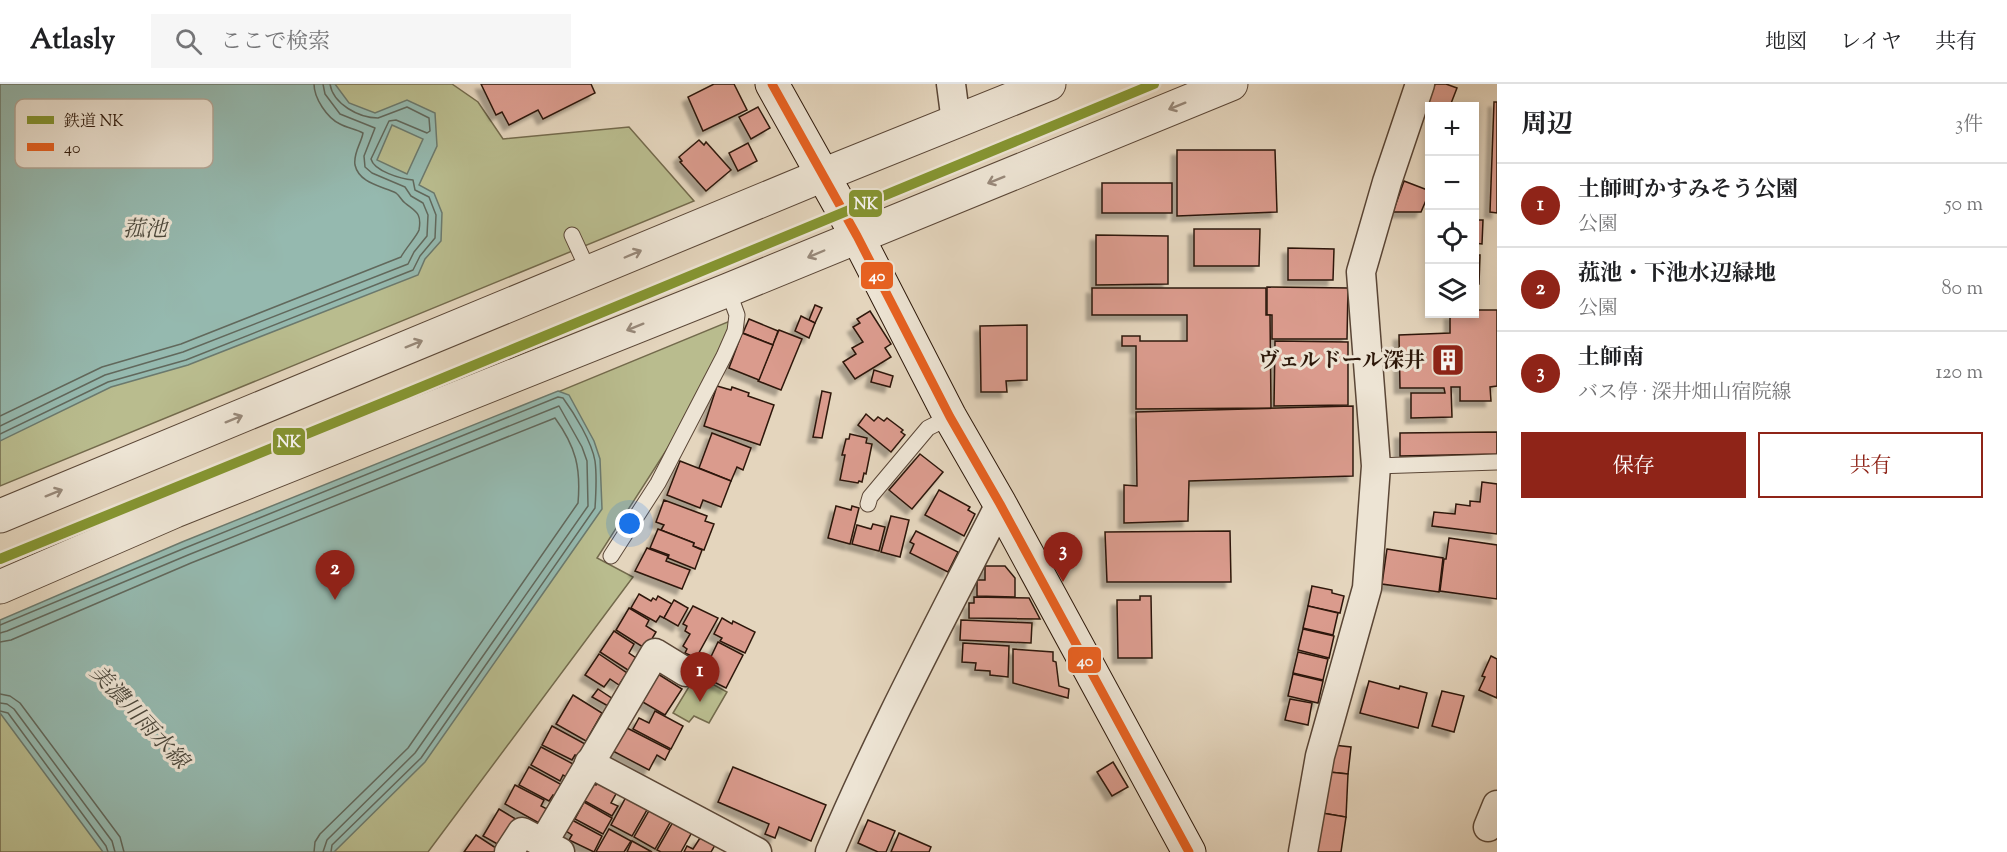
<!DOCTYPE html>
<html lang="ja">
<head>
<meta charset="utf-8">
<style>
  :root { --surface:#fff; --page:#f6f6f6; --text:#202124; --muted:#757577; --line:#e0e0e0; --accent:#8f2418 }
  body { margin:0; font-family:"Sorts Mill Goudy","Noto Serif JP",serif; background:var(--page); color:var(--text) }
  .controls { position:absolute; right:18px; top:18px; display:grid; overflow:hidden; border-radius:0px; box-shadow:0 3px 9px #0003 }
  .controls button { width:54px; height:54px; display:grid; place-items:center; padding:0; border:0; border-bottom:2px solid var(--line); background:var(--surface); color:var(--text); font:30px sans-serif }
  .you { position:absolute; left:630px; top:440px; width:21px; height:21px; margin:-15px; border:4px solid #fff; border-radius:50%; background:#1a73e8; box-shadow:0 0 0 9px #1a73e833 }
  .badge { display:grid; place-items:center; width:39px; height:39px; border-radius:50%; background:var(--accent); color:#fff; font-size:20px; font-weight:700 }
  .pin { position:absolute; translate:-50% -50px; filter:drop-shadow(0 2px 3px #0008) }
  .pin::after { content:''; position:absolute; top:32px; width:21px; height:18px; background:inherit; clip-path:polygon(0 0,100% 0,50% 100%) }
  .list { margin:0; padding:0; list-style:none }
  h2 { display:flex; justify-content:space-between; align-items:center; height:78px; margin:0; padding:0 24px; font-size:26px }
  h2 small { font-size:20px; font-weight:400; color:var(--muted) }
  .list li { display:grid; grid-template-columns:39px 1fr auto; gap:18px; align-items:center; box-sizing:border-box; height:84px; padding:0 24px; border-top:2px solid var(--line) }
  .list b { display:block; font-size:22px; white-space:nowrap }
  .list p { margin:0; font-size:20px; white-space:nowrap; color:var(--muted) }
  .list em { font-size:20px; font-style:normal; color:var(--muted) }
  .actions { display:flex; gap:12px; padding:18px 24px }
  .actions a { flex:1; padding:14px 0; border:2px solid var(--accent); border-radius:0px; text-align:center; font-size:21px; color:var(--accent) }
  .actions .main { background:var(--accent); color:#fff }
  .icon { flex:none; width:33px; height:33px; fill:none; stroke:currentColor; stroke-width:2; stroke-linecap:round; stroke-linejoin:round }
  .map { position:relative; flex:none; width:1497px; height:768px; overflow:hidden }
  header { display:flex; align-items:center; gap:36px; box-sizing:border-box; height:84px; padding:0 30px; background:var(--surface); border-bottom:2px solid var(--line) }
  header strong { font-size:28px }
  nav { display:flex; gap:33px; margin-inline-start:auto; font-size:21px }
  .search { width:420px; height:54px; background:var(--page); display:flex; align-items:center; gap:15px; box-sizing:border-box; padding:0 21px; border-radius:0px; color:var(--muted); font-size:22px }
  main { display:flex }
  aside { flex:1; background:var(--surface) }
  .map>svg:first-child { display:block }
  .green { fill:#b9bc8e; stroke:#736a4c; stroke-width:1.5 }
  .water { fill:#95b9af; stroke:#6b796d; stroke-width:1.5; fill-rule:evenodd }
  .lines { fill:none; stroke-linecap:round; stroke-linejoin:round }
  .shore { stroke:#61685c; stroke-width:1.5 }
  .building { fill:#da9b8d; stroke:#2d180a; stroke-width:1.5; filter:url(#shadow) }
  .service-casing { stroke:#5b4737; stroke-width:17 }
  .minor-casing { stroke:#5b4737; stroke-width:31 }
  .tertiary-casing { stroke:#5b4737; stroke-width:35 }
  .secondary-casing { stroke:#2d180a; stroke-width:35 }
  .service { stroke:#ede4d4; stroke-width:15 }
  .minor { stroke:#ede4d4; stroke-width:28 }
  .tertiary { stroke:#ede4d4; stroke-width:33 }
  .secondary { stroke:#ede4d4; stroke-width:33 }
  .bus-1-casing { stroke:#ede4d4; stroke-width:14 }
  .bus-1 { stroke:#e86121; stroke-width:9 }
  .rail-1-casing { stroke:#ede4d4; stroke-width:15 }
  .rail-1 { stroke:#859531; stroke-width:10 }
  .oneway { stroke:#978879 }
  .labels { text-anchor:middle; stroke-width:6; stroke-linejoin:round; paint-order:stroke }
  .poi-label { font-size:21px; font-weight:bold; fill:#2d180a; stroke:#ede4d4; text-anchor:end }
  .water-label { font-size:22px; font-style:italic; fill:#4c483c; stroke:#ede4d4 }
  .key { fill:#ede4d4; stroke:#b3a797; stroke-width:1.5 }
  .key-label { font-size:16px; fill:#2d180a }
  .line-badge { stroke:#ede4d4; stroke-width:2 }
  .badge-label { font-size:16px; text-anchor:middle; font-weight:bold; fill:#fff }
</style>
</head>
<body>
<header>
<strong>Atlasly</strong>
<div class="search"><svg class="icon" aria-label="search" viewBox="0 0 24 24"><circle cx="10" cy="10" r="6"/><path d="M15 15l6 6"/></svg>ここで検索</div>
<nav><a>地図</a><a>レイヤ</a><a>共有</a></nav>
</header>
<main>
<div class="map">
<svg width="1497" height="768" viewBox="0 0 1497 768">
  <defs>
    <filter id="shadow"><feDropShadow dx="-5.5" dy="5.5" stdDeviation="1.5" flood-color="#0004"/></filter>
  </defs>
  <rect width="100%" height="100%" fill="#e4d5bd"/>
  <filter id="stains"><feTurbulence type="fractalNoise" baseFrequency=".00333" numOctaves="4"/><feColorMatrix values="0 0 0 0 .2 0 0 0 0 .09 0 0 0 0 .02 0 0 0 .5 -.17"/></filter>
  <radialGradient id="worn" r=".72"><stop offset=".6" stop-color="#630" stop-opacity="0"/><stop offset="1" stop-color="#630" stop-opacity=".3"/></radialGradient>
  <g class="green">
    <path d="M0,0H452L478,18L503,55L629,43L694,117L0,402Z"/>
    <path d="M730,237V245L669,362L597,474L633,493L428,768H0V538Z"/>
    <path d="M696,591L727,608L709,639L694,632L689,638L673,629Z"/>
  </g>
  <g class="water">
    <path d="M0,0H335L349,19L375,29L407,16L435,29L437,62L419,101L434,109L442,129L441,157L425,175L418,191L188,281L111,303L0,357ZM392,41L423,55L407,90L377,76Z"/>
    <path d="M558,307L569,311L594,357L600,375L602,425L425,678L334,768H103L0,629V536L182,458Z"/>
  </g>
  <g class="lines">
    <g class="shore">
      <path d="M0,332L102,283L181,260L401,173C405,165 417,152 419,146C422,129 416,128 405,119C401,116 400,112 396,109C381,102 359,99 355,81C353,69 361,60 363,49C356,45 347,44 340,40C327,34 314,14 314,0"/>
      <path d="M0,342L105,291L183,268L408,180L414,168L427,152L428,131L423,119L411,112L405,103L372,89L365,83L364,72L375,44L340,30L325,10L323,0"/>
      <path d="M0,350L108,298L186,276L413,186L420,172L435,154L436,131L429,113L415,106L413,96C401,95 374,87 371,75L389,37L396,36L427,49L430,47L429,34L407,23L378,34C359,34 333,20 330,0"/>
      <path d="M0,541L185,464L558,313L563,314C574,329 592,358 595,377C597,392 596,409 595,424L421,674L332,761L331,768"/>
      <path d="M0,549L7,547L188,471L559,322L582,363L587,377L588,422L415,669L327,756L323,768"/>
      <path d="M0,558L11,556L191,479L555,334C576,363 581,384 578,419L408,664L320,750L315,758L314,768"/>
      <path d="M0,610L10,612L20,619L120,753L124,768"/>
      <path d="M0,619L7,620L14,625L112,757L115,768"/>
      <path d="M0,627L8,629L106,762L108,768"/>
    </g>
  </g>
  <g class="building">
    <path d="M481,0H591L595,9L543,35L538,26L509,41L502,28L496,31Z"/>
    <path d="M714,0H734L747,26L703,47L688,13Z"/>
    <path d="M1435,0H1446L1457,4L1450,22L1427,23Z"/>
    <path d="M1494,18H1497V129L1490,128Z"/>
    <path d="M758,23L770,44L751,55L739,33Z"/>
    <path d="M699,56L704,61L706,58L731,86L706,107L680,78L682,77L679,73Z"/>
    <path d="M748,59L757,77L738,87L729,69Z"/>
    <path d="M1177,66H1275L1277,128L1177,132Z"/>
    <path d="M1404,97L1430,107L1421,128H1393Z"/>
    <rect x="1102" y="99" width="70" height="30"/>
    <path d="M1474,136H1483L1482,160L1474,159Z"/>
    <path d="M1194,145H1260L1259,182H1194Z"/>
    <path d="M1096,151L1168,152V200L1096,201Z"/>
    <path d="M1288,164L1334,165L1333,196H1288Z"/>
    <path d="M1474,171H1480L1479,200H1474Z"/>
    <path d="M1267,203L1348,204L1347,255H1272V231H1267Z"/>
    <path d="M1092,204H1266V231H1270L1271,324L1136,325V262H1122V252H1140V257H1187V231H1092Z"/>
    <path d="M815,221L822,224L815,239L809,236Z"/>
    <path d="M1474,226H1497V302L1490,303L1491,317H1460V303H1451L1452,333L1411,334V309H1445L1444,304H1400L1399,251L1450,249V230H1474Z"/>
    <path d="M870,227L891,260L885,264L891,273L855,295L843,278L856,270L852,264L863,258L853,243L860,239L857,235Z"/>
    <path d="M801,232L815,239L809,254L795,247Z"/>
    <path d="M749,235L778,247L773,261L743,249Z"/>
    <path d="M1027,241V296L1006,297L1007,308H981L980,242Z"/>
    <path d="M779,246L802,255L781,306L758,297Z"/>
    <path d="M742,249L773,261L759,296L729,284Z"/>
    <path d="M1275,257L1348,258V321L1274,322Z"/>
    <path d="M874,286L893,292L890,303L871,298Z"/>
    <path d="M717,302L731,306L732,303L749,309L748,312L774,321L760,361L704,342Z"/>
    <path d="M822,307L831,309L822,354L813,353Z"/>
    <path d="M1353,322V392L1189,397L1188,437L1124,439V401L1137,402L1136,328Z"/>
    <path d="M866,330L874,337L878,333L884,337L887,334L903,346L901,348L905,351L891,368L858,341Z"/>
    <path d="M1497,348V370L1400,372V349Z"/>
    <path d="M712,349L751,364L743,386L737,383L731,397L699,384Z"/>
    <path d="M850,350L867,354L866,359L872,360L866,390L864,389L862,398L859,397L858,399L840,396L845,371H842L846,355H849Z"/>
    <path d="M920,370L943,388L912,425L889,406Z"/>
    <path d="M680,377L731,397L721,423L703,416L700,424L667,411Z"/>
    <path d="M1482,398L1497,400V450L1432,442L1434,428L1455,430L1456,420L1470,422V417L1480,418Z"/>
    <path d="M939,406L970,423L968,426L975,430L964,452L925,431Z"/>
    <path d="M664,416L707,432L705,437L714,440L704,466L693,462L694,459L661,446L664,441L656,438Z"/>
    <path d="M836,422L851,426L852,422L859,424L850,460L828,454Z"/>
    <path d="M891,432L909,436L900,473L881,468Z"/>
    <path d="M873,440L885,443L879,467L852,460L857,441L871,445Z"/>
    <path d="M658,445L694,459L693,462L702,466L695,485L668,474L669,471L650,464Z"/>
    <path d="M916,447L958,468L948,488L910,469L914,460L910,458Z"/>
    <path d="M1230,447L1231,498H1107L1105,448Z"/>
    <path d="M1449,454L1497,461V515L1440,507L1444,475H1446Z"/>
    <path d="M647,464L668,472L666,477L690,486L682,505L635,487Z"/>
    <path d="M1387,465L1443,474L1439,508L1382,500Z"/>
    <path d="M985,482H1005L1015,494V513L977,512V496H985Z"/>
    <path d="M1312,502L1332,506V509L1344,512L1340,529L1308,522Z"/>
    <path d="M639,510L651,517L653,514L656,516L658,512L672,520L664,534L660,532L656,538L631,524Z"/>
    <path d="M1140,512H1151L1152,574H1118L1117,516H1140Z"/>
    <path d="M974,513L1029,514L1040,535L969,534V519H974Z"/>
    <path d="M674,516L688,524L678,542L664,534Z"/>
    <path d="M693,522L718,534L696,574L685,569L687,565L683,562L690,550L685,547L687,542L683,540Z"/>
    <path d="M1308,522L1338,529L1333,551L1303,544Z"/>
    <path d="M629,524L649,536L646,542L656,548L646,565L616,546Z"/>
    <path d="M722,534L732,540L733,537L755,548L745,569L720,557L722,554L714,550Z"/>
    <path d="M961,536L1032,539L1031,559L960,556Z"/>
    <path d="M1303,545L1334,552L1329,574L1298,566Z"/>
    <path d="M614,547L634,560L629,569L639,576L631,588L600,568Z"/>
    <path d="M718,558L743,571L726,604L698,590L704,577L708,579Z"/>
    <path d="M963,559L1009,562L1008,593L990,591V587L975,586L976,579L962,578Z"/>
    <path d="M1013,565L1053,568V577L1056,578L1059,602L1069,605L1068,614L1013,599Z"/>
    <path d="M1298,568L1328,575L1323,596L1293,589Z"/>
    <path d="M599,570L627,589L619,601L610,595L604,603L585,591Z"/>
    <path d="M1491,572L1497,575V614L1479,606L1485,593L1482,592Z"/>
    <path d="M658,590L682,605L665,631L641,617Z"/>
    <path d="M1293,590L1323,597L1318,619L1288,612Z"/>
    <path d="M1369,597L1399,605L1400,602L1427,609L1418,644L1360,629Z"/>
    <path d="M598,605L613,615L608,622L592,613Z"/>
    <path d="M1442,607L1464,612L1454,648L1432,642Z"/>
    <path d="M573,611L602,629L586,657L556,640Z"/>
    <path d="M1290,615L1312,619L1308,641L1285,636Z"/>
    <path d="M655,627L683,642L671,665L633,645L639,634L649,639Z"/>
    <path d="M552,642L587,661L580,673L575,671L572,676L542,661Z"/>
    <path d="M627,644L670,666L665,676L657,671L649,686L611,666Z"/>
    <path d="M1333,661L1351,663L1348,690L1329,688Z"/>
    <path d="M541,663L575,681L568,694L563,691L560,697L531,681Z"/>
    <path d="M1113,678L1128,703L1112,712L1097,688Z"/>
    <path d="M529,683L564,702L558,714L553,711L549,717L519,701Z"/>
    <path d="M733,683L826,721L811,757L779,743L775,754L765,750L769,740L718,718Z"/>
    <path d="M1329,688L1348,690L1346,733L1322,729Z"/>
    <path d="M598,698L617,708L611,719L618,722L612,732L583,716L592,699L596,701Z"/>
    <path d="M515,701L544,716L541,722L547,725L539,739L505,720Z"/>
    <path d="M626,713L648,724L632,752L611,741Z"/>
    <path d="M584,718L612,734L603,750L575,735Z"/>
    <path d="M499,725L519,737L501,762L483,752Z"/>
    <path d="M650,725L671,737L655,765L634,753Z"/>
    <path d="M1322,729L1346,733L1341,768H1317Z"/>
    <path d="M572,736L602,752L594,768L569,756L572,751L566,747Z"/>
    <path d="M868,736L895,747L886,768H878L858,759Z"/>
    <path d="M673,738L692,748L681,768H661L657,766Z"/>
    <path d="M609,745L631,757L624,768H596Z"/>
    <path d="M899,749L931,763L929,768H891Z"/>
    <path d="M476,751L499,766L498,768H464Z"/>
    <path d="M700,754L715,761L711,768H684L687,762L693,765Z"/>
    <path d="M632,757L652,768H627Z"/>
  </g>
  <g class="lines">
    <defs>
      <g id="service">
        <path d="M572,151L589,188"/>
        <path d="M1376,382L1497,378"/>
        <path d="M868,420L870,413L928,344L950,333"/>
        <path d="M611,472L658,399L724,272L735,247L737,231L728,206"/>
      </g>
      <g id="minor">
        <path d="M951,0L956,38"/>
        <path d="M589,679L757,768"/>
        <path d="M1488,743L1497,721"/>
        <path d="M509,768L522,748L543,759"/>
        <path d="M560,768L543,759L655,569L686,588"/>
        <path d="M830,768C880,650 942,535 1000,420"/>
        <path d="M1303,768L1320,672L1367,504L1376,382L1361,188L1387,98L1420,0"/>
      </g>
      <g id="tertiary">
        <path d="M0,432L823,91L1049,0"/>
        <path d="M0,503L175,427L728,206L1231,0"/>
      </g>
      <path id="secondary" d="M772,0L857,152L950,333L1000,420L1189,768"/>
    </defs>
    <use href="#service" class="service-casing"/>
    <use href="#minor" class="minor-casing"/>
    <use href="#tertiary" class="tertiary-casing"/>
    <use href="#secondary" class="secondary-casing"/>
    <use href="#service" class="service"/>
    <use href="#minor" class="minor"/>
    <use href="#tertiary" class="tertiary"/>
    <use href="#secondary" class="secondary"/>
    <defs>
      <path id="bus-1" d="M772,0L857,152L950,333L1000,420L1189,768"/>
    </defs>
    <use href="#bus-1" class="bus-1-casing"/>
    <use href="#bus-1" class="bus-1"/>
    <defs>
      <path id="rail-1" d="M0,475L407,309L1154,0"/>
    </defs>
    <use href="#rail-1" class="rail-1-casing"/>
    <use href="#rail-1" class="rail-1"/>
  </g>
  <defs><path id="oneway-shaft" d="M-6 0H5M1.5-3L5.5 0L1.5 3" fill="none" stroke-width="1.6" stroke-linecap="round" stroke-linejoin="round" transform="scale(1.5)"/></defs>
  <g class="oneway">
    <use href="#oneway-shaft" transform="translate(1177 22) rotate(158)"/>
    <use href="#oneway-shaft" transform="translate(996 96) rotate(158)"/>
    <use href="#oneway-shaft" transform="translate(633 170) rotate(-23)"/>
    <use href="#oneway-shaft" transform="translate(816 170) rotate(157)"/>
    <use href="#oneway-shaft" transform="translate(635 243) rotate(158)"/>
    <use href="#oneway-shaft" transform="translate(414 260) rotate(-22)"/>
    <use href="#oneway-shaft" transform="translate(234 335) rotate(-22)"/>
    <use href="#oneway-shaft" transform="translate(54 409) rotate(-22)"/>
  </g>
  <defs>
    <symbol id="building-square" viewBox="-11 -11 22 22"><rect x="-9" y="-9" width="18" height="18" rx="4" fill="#8f2418" stroke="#ede4d4"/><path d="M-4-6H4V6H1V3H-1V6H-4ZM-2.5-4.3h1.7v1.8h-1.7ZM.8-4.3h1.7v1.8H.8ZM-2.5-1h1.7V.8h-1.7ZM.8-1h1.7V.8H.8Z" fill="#fff"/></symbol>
  </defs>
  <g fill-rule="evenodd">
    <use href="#building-square" x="1429" y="257" width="38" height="38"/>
  </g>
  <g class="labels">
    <g class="poi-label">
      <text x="1425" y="283">ヴェルドール深井</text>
    </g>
    <g class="water-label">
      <text x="145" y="152">菰池</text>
      <text transform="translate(140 632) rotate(47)" y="8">美濃川雨水線</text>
    </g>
  </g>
  <rect x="15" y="15" width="198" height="69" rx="9" class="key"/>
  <rect x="27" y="32" width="27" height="8" fill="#859531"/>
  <rect x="27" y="59" width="27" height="8" fill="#e86121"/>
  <g class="key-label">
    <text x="64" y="42">鉄道 NK</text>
    <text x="64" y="69">40</text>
  </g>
  <g class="line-badge">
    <rect x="848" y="105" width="35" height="29" rx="6" fill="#859531"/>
    <rect x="860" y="177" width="34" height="29" rx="6" fill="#e86121"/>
    <rect x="272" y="343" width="34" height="29" rx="6" fill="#859531"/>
    <rect x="1067" y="562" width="35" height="28" rx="6" fill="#e86121"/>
  </g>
  <g class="badge-label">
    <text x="866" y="125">NK</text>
    <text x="877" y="197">40</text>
    <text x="289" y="363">NK</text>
    <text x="1085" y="582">40</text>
  </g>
  <rect width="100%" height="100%" filter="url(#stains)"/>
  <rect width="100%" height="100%" fill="url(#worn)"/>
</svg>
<div class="controls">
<button>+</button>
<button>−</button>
<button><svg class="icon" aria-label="locate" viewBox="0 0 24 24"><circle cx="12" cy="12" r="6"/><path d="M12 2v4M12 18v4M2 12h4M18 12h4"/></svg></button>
<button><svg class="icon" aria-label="layers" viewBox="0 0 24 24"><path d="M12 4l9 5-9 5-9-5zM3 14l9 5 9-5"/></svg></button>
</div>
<div class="you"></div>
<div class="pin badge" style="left:700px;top:618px">1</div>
<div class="pin badge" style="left:335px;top:516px">2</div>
<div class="pin badge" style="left:1063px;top:498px">3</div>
</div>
<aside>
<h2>周辺<small>3件</small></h2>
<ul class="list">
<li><span class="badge">1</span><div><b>土師町かすみそう公園</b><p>公園</p></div><em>50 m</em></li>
<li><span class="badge">2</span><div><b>菰池・下池水辺緑地</b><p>公園</p></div><em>80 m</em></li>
<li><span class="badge">3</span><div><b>土師南</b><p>バス停 · 深井畑山宿院線</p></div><em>120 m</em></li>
</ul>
<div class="actions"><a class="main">保存</a><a>共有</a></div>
</aside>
</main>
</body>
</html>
